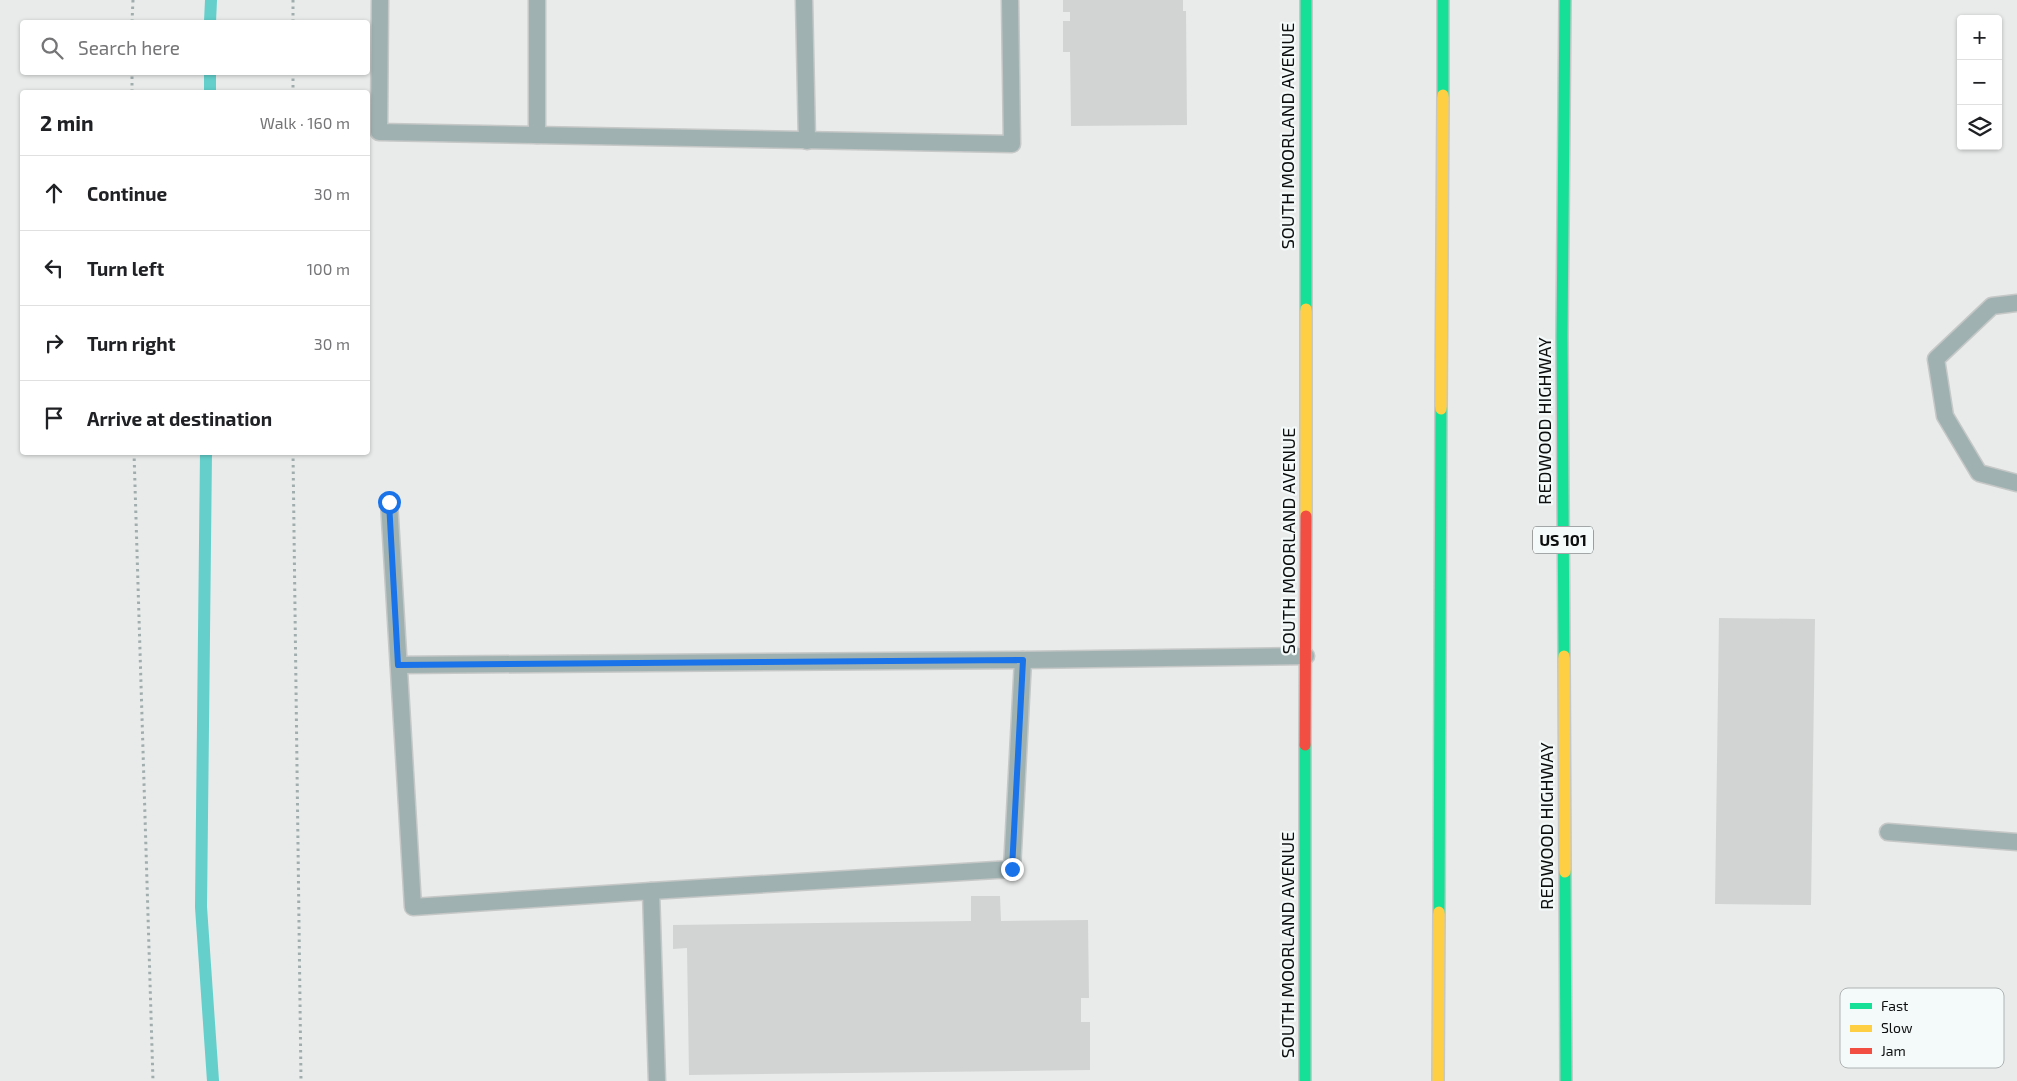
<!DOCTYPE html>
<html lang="en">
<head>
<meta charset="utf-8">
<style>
  :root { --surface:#fff; --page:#f2f2f2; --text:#202124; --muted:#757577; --line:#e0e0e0 }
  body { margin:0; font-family:"Exo 2",sans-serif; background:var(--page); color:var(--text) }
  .controls { position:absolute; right:15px; top:15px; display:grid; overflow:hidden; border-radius:5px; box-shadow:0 1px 4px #0004 }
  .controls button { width:45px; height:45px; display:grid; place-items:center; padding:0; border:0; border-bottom:1px solid var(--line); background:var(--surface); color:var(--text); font:25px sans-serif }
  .stop { position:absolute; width:15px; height:15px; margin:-11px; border:4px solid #1a73e8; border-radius:50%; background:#fff }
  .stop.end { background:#1a73e8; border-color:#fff; box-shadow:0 1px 5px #0008 }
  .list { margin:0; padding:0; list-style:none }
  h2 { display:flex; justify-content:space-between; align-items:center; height:65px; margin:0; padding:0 20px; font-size:21px }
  h2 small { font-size:16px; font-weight:400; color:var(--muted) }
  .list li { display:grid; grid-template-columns:32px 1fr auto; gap:15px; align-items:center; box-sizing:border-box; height:75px; padding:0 20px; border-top:1px solid var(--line) }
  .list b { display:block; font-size:19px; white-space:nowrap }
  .list em { font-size:16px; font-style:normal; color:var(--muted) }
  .icon { flex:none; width:28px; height:28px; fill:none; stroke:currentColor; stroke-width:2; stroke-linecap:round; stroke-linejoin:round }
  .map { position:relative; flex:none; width:2017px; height:1081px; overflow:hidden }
  .search { position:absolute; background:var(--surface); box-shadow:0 1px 4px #0004; left:20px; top:20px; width:350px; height:55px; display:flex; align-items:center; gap:12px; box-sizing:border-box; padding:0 18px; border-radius:5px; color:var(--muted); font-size:19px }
  .panel { position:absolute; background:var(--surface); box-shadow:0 1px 4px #0004; left:20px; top:90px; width:350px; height:365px; border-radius:5px }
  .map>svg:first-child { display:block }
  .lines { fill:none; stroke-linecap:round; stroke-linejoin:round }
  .stream { stroke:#64cfcb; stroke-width:12 }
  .building { fill:#d2d4d3 }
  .lane-casing { stroke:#c6c7c7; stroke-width:19 }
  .fast-casing { stroke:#c6c7c7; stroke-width:14 }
  .slow-casing { stroke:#c6c7c7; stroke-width:14 }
  .jam-casing { stroke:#c6c7c7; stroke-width:14 }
  .path { stroke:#a1adad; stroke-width:3; stroke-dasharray:2.5 4; stroke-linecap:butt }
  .lane { stroke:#9fb2b1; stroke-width:16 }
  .fast { stroke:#16e098; stroke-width:11 }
  .slow { stroke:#ffcf43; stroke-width:11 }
  .jam { stroke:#f24e42; stroke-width:11 }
  .route { stroke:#1a73e8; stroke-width:6 }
  .labels { text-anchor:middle; stroke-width:4.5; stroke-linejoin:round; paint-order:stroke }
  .shield { fill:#f4f9f9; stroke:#525555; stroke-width:1 }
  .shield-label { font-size:16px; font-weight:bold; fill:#0d0f0f }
  .street-label { font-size:18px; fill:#0d0f0f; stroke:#f4f9f9 }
  .key { fill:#f4f9f9; stroke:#afb3b3; stroke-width:1 }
  .key-label { font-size:14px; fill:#0d0f0f }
</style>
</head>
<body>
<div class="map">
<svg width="2017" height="1081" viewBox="0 0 2017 1081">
  <rect width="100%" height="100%" fill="#e8ebea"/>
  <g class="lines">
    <g class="stream">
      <path d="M210,22L211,0"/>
      <path d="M210,92V72"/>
      <path d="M206,452L201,907L213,1081"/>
    </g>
  </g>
  <g class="building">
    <path d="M1063,0H1183V11H1186L1187,125L1071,126L1070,52H1063V21H1070V12H1063Z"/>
    <path d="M1719,618L1815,619L1811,905L1715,904Z"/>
    <path d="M971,896H1000L1001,921L1088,920L1089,998H1081V1022H1090V1070L689,1075L687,948L673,949V925L971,921Z"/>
  </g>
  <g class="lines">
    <defs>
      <g id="lane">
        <path d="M380,0L379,132L1012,144L1010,0"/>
        <path d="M537,0V135"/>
        <path d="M804,0L807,141"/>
        <path d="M2017,303L1992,306L1936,359L1945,416L1979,473L2017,483"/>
        <path d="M389,502L413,907L651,891L657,1081"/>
        <path d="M399,665L1023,660L1306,656"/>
        <path d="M1888,832L2017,842"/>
        <path d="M651,891L1012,869L1023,660"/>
      </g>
      <g id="fast">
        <path d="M1443,95V0"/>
        <path d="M1306,309V0"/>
        <path d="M1564,656L1562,337L1565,0"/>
        <path d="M1565,872L1566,1081"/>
        <path d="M1439,912L1441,409"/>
        <path d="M1305,1081V745"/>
      </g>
      <g id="slow">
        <path d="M1441,409L1443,95"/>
        <path d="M1306,516V309"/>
        <path d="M1564,656L1565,872"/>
        <path d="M1438,1081L1439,912"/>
      </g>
      <path id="jam" d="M1305,745L1306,516"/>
    </defs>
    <use href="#lane" class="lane-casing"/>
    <use href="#fast" class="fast-casing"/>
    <use href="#slow" class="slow-casing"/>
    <use href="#jam" class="jam-casing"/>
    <g class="path">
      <path d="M293,0V22"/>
      <path d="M132,22L133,0"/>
      <path d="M293,72V92"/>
      <path d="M132,92V72"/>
      <path d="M134,452L153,1081"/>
      <path d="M293,452L301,1081"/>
    </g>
    <use href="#lane" class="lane"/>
    <use href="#fast" class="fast"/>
    <use href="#slow" class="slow"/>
    <use href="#jam" class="jam"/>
  </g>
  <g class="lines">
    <path class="route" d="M389,502L398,665L1023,660L1012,869"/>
  </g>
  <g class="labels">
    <rect class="shield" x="1533" y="526.5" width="60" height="27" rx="4"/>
    <g class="shield-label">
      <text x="1563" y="546">US 101</text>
    </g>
    <g class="street-label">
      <text transform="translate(1288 136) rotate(-90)" y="6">SOUTH MOORLAND AVENUE</text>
      <text transform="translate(1545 421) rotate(-90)" y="6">REDWOOD HIGHWAY</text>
      <text transform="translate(1289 541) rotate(-90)" y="6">SOUTH MOORLAND AVENUE</text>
      <text transform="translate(1547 826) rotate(-90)" y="6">REDWOOD HIGHWAY</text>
      <text transform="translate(1288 945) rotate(-90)" y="6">SOUTH MOORLAND AVENUE</text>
    </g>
  </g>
  <rect x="1840" y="988" width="164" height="80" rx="8" class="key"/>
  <rect x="1850" y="1003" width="22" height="6" fill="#16e098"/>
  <rect x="1850" y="1025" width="22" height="7" fill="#ffcf43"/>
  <rect x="1850" y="1048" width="22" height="6" fill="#f24e42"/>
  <g class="key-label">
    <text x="1881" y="1011">Fast</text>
    <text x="1881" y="1033">Slow</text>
    <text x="1881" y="1056">Jam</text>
  </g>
</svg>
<div class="controls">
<button>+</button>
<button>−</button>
<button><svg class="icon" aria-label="layers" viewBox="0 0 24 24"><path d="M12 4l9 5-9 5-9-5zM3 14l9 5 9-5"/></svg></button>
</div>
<div class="stop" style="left:389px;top:502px"></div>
<div class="stop end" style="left:1012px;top:869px"></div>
<div class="search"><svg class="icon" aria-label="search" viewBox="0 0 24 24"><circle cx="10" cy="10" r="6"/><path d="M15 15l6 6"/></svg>Search here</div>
<section class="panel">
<h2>2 min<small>Walk · 160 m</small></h2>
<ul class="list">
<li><svg class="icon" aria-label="ahead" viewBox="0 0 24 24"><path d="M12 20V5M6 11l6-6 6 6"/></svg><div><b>Continue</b></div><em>30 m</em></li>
<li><svg class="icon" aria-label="left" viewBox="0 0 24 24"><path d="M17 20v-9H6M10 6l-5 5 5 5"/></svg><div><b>Turn left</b></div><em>100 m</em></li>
<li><svg class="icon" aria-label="right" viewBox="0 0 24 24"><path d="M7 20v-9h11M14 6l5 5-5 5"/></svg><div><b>Turn right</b></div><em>30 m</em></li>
<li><svg class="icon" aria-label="arrive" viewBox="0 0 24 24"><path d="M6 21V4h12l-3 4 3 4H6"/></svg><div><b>Arrive at destination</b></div></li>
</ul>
</section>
</div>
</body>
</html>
